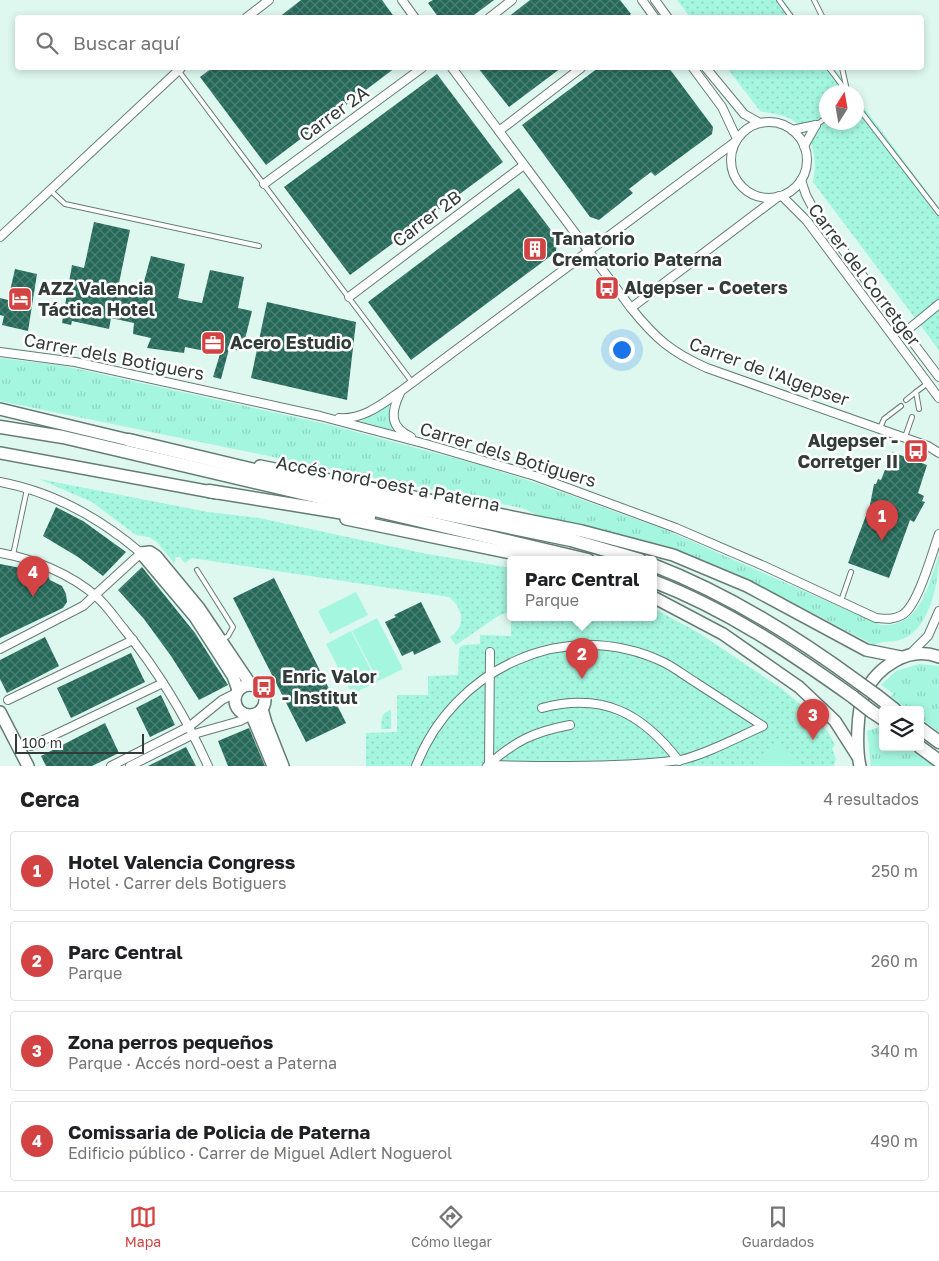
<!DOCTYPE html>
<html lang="es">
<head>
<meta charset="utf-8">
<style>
  :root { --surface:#fff; --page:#f2f2f2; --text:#202124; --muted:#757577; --line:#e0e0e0; --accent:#d34343 }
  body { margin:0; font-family:"Golos Text",sans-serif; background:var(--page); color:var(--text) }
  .controls { position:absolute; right:15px; bottom:15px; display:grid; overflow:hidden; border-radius:5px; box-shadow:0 2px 8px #0003 }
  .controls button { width:45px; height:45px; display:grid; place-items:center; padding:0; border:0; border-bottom:1px solid var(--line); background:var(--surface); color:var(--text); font:25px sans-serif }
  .compass { position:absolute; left:819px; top:85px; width:45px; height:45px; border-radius:50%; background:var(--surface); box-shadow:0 2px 8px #0003; rotate:11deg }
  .scale { position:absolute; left:15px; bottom:12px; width:129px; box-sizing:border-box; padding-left:5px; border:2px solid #313b38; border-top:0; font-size:14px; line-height:18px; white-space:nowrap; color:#313b38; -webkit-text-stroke:4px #fff; paint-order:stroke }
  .you { position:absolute; left:621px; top:349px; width:18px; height:18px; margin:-12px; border:4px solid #fff; border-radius:50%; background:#1a73e8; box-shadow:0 0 0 8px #1a73e833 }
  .badge { display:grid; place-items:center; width:32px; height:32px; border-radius:50%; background:var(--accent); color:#fff; font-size:16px; font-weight:700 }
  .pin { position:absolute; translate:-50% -41px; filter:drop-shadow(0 1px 2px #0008) }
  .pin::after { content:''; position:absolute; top:26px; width:18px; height:15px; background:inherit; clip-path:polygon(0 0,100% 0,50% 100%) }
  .popup { position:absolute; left:507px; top:556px; width:150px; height:65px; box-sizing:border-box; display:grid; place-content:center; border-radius:5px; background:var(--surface); filter:drop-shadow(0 1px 4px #0005); font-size:16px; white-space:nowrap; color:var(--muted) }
  .popup b { font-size:19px; color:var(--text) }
  .popup::after { content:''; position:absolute; left:50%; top:100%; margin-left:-10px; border:10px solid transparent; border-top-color:var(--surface) }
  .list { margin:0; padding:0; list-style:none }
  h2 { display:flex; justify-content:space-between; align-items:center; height:65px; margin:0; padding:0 20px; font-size:21px }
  h2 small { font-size:16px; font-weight:400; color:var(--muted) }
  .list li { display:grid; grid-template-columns:32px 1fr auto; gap:15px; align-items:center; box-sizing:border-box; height:80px; margin:0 10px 10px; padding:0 10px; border:1px solid var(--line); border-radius:5px }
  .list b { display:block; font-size:19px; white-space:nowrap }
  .list p { margin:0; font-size:16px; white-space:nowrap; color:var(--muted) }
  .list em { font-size:16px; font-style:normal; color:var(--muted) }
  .icon { flex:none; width:28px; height:28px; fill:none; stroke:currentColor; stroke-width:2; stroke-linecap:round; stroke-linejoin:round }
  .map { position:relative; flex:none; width:939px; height:766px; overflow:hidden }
  .search { position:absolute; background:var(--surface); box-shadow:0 2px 8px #0003; left:15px; right:15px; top:15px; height:55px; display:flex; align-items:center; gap:12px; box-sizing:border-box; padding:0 18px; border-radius:5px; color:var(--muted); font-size:19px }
  .sheet { height:425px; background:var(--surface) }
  nav { display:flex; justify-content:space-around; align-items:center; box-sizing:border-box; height:70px; border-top:1px solid var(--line); background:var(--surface); font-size:14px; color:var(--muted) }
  nav a { display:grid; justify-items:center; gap:2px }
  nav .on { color:var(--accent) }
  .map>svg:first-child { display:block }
  .grass { fill:url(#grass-tufts) }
  .park { fill:url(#park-dots) }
  .pitch { fill:#a4f6df }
  .building { fill:url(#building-cross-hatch) }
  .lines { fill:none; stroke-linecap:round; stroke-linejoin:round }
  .lane-casing { stroke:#657c75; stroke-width:6 }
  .street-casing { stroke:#657c75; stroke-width:10 }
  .secondary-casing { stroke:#657c75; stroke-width:14 }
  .primary-casing { stroke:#657c75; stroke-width:15 }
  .lane { stroke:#fff; stroke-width:4 }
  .street { stroke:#fff; stroke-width:8 }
  .secondary { stroke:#fff; stroke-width:11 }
  .primary { stroke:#fff; stroke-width:12 }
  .primary-bridge-casing { stroke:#657c75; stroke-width:15; stroke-linecap:butt }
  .primary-bridge { stroke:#fff; stroke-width:12 }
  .labels { text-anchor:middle; stroke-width:5; stroke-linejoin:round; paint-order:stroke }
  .street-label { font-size:18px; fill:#313b38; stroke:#fff }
  .poi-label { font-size:18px; font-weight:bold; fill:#313b38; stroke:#fff; text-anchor:start }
</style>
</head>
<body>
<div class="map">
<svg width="939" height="766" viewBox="0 0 939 766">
  <defs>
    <pattern id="grass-tufts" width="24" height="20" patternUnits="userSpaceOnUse" patternTransform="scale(1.25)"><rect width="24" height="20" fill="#a4f6df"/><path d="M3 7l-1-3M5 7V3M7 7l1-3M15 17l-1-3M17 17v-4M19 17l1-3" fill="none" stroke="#8ed4c0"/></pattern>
    <pattern id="park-dots" width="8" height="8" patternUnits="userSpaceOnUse" patternTransform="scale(1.25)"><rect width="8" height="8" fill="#a4f6df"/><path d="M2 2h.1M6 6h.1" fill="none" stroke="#8ed4c0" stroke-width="1.8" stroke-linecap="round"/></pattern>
    <pattern id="building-cross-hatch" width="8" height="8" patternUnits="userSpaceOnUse" patternTransform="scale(1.25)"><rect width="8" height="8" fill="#256959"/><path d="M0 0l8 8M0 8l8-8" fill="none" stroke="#4c8074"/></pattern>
  </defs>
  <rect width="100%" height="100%" fill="#def8f0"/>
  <g class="grass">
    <path d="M0,358L64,366L326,424L480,465L536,483L666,530L881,625C921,628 928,585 939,555C939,580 931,623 907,637C896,644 883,639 874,645C808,612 745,574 675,550C627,533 566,530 522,508L0,401Z"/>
    <path d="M389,405V419L393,431L358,423Z"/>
    <path d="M919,664L939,666V732L920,718V710H909L891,697L893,693L881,685L896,671Z"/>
    <path d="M879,727L883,729V747H908L934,766H871L867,731Z"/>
  </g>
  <g class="park">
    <path d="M677,0H783L796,17H690Z"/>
    <path d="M727,68H834L852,92H826V122H856L857,98L939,208V350L813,182C819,155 810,122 780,115C773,113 767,113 760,111Z"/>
    <path d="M39,479L208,512L259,518L427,554L511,568V611L498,616L456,645L450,637C467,626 463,608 449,597L192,558L185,563L180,557H176L174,563L157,542L149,537L136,535L92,502Z"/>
    <path d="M653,608L699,633L782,689L811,713L828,732L835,745L832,748L836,759L834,766H366V733L397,732V695H428V676L458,675L459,648L463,645L480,644V635L511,636V618H653Z"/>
    <path d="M391,710V729H381C382,720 380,713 391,710Z"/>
  </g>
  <g class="pitch">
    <path d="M356,592L368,615L330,634L318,611Z"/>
    <path d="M377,618L403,669L378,681L352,631Z"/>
    <path d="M351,631L377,682L352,694L326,644Z"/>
    <path d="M775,743L800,766H753Z"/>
  </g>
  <g class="building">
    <path d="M301,0H382L395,18H278Z"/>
    <path d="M433,0H494L470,18H439L428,3Z"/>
    <path d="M530,0H620L631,14L626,18H507Z"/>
    <path d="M212,68H395L266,165L200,77Z"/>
    <path d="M478,68H561L509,107Z"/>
    <path d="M598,68H669L713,127L712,134L655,176L651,172L629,189L633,193L599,220L590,217L522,125Z"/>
    <path d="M437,74L503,162L350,275L284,187Z"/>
    <path d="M519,188L557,238L556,252L411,360L368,302Z"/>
    <path d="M94,222L130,230L119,283L142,289L151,256L185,264L178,298L185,300L202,303L210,270L244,277L238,308L252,311L242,351L229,349L221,379L213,377L220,354L185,347L184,353L147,348L151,338L133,334L134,323L111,318L109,329L72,321L71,325L62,323L72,265L84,268Z"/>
    <path d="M15,269L37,274L28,331L2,325L4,316L0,315V298L8,300Z"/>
    <path d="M267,302L356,322L347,400L251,378Z"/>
    <path d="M892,452L927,465L918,493L924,496L922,501L925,502L914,522L910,520L889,578L848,563L870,505L874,484H876L878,479L881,480Z"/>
    <path d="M56,507L83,521L126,552L103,576L78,557L43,536Z"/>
    <path d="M0,564L26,569L45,578L48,576L50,580L62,586L66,594L67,602L63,608L0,638Z"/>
    <path d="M142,567L195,633L228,685L199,700L171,656L144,619L118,590Z"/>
    <path d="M274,578L346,723L306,742L233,598Z"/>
    <path d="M421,602L441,642L414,655L413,651L402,656L385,622L396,617L394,615Z"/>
    <path d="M45,637L59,666L7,693L0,679V660Z"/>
    <path d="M131,653L145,682L71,718L57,688Z"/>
    <path d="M161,695L175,725L150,737L136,708Z"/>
    <path d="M105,723L119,753L92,766H46L41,756Z"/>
    <path d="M249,728L265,766H228L218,741Z"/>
    <path d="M186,747L196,766H148Z"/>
  </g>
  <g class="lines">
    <defs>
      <g id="lane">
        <path d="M779,0L792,18"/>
        <path d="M814,0L823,18"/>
        <path d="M829,68L847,92"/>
        <path d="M842,68L847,90"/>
        <path d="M178,70L412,382"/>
        <path d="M856,105L939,213"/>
        <path d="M816,125L826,118"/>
        <path d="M50,190L65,204L259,246"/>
        <path d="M906,400L916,392"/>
        <path d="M919,409L916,392L928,383"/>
        <path d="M880,428L884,419L901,406"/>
        <path d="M905,437L912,417"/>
        <path d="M13,555L27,489"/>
        <path d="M197,570L233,627L228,636L222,640"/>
        <path d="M841,601L851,572"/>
      </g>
      <g id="street">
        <path d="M402,0L415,18"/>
        <path d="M642,0L655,18"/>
        <path d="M655,0L668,18"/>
        <path d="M246,18L269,0"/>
        <path d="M489,18L512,0"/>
        <path d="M452,68L631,308C656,339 671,352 707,368L928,446L939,453"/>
        <path d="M693,68L722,107L737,139"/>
        <path d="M706,68L744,114L760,123"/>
        <circle cx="769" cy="160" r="38"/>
        <path d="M792,130L816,125"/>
        <path d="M499,131L581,68"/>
        <path d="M804,146L816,125"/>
        <path d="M801,180L806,195L816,214L939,377"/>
        <path d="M264,184L422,68"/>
        <path d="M782,196L807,221L939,398"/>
        <path d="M0,237L181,68"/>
        <path d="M349,297L524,165"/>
        <path d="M631,308L779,196"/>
        <path d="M905,332L939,304"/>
        <path d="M0,352L75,362L320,416L426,444L535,476L676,528L764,566L876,618C886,619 893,620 902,615C918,606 932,553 939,534"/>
        <path d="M400,393C391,412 389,427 411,437"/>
        <path d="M339,418C363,420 382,404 401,391L735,142"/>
        <path d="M0,482C53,492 100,518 141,553L83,606L0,649"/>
        <path d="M0,553C34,559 71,574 97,597C107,606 115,618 124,629C158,671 186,717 208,766"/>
        <path d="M910,654L928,636L939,611"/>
        <path d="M8,700L133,640"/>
        <path d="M542,708C603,692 642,713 679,761"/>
        <path d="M31,746L163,683"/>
        <path d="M489,765L536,766"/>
        <path d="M111,766L190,726L222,700L236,693"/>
        <path d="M130,766L194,734L240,721L250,716"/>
        <path d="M416,766C454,668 566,616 663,662C674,667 685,676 695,682C718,697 740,711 763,726C736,738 709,753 681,760C634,766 582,766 535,766"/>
        <path d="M487,766C515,741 533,732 570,725"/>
        <path d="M489,766L490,652"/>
      </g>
      <g id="secondary">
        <path d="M0,409L137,442"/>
        <path d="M0,453L217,493"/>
        <path d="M260,466L582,531L673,555L747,586L866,650L901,657"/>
        <path d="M346,519L544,560"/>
        <path d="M141,553L150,552L156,556L199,608L251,685"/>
        <path d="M141,553L195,617L233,676L238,690"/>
        <path d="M653,597L723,634L799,687L835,721L858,757"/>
        <circle cx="250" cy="700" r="15"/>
        <path d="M262,709L266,723L283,766"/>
        <path d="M0,712L28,766"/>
        <path d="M252,716L273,766"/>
        <path d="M860,766C856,749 857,710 864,694C877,667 909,645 939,657"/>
      </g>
      <g id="primary">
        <path d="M0,427L63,437L588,560"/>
        <path d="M129,440L304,482"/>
        <path d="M294,483L571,540L640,560"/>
        <path d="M209,491L369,517"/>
        <path d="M653,565C728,594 794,635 858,682"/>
        <path d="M653,581C726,609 790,652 853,697"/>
        <path d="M876,695L895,710"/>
        <path d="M871,711L883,719"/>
        <path d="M920,728L939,742"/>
        <path d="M920,747L939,761"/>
      </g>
    </defs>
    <use href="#lane" class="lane-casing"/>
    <use href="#street" class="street-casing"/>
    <use href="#secondary" class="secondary-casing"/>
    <use href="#primary" class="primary-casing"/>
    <use href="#lane" class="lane"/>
    <use href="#street" class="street"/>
    <use href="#secondary" class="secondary"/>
    <use href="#primary" class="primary"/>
    <defs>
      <g id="primary-bridge">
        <path d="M858,682L876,695"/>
        <path d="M853,697L871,711"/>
      </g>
    </defs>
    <use href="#primary-bridge" class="primary-bridge-casing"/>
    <use href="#primary-bridge" class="primary-bridge"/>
  </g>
  <defs>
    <symbol id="building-square" viewBox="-11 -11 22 22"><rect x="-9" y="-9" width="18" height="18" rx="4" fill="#d34343" stroke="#fff"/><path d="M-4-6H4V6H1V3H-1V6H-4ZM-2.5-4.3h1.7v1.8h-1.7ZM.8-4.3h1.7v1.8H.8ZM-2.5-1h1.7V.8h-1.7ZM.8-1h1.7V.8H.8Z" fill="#fff"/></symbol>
    <symbol id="bus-square" viewBox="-11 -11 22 22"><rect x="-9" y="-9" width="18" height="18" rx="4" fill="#d34343" stroke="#fff"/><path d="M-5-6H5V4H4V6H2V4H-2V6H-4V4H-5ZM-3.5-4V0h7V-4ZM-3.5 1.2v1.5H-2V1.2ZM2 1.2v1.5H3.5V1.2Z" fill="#fff"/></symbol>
    <symbol id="hotel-square" viewBox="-11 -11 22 22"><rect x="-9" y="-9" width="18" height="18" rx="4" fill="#d34343" stroke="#fff"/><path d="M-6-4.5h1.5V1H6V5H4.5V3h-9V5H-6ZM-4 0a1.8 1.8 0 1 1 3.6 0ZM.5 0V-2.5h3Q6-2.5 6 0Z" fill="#fff"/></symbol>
    <symbol id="office-square" viewBox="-11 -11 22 22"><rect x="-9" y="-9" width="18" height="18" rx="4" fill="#d34343" stroke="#fff"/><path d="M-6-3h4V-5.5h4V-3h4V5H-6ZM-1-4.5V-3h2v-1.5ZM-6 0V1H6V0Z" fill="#fff"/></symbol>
  </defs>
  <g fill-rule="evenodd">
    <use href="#building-square" x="521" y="235" width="28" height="28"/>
    <use href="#bus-square" x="593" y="274" width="28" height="28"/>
    <use href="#hotel-square" x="6" y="285" width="28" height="28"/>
    <use href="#office-square" x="199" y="329" width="28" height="28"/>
    <use href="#bus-square" x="902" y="437" width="28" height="28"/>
    <use href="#bus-square" x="250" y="673" width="28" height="28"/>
  </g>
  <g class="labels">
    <g class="street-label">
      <text transform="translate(334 114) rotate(-36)" y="6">Carrer 2A</text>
      <text transform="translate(427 219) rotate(-37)" y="6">Carrer 2B</text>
      <text transform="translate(864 275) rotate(53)" y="6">Carrer del Corretger</text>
      <text transform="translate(114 357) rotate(11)" y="6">Carrer dels Botiguers</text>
      <text transform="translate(769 372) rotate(20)" y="6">Carrer de l'Algepser</text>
      <text transform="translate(508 455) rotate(17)" y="6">Carrer dels Botiguers</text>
      <text transform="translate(388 484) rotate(11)" y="6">Accés nord-oest a Paterna</text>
    </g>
    <g class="poi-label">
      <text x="552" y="245">Tanatorio<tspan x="552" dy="21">Crematorio Paterna</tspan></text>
      <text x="624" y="294">Algepser - Coeters</text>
      <text x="38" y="295">AZZ Valencia<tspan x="38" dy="21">Táctica Hotel</tspan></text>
      <text x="230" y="349">Acero Estudio</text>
      <text x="898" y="447" text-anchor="end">Algepser -<tspan x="898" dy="21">Corretger II</tspan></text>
      <text x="282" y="683">Enric Valor<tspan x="282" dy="21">- Institut</tspan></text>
    </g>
  </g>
</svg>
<div class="controls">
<button><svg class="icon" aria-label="layers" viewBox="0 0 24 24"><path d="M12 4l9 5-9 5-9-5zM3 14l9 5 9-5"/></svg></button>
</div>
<svg class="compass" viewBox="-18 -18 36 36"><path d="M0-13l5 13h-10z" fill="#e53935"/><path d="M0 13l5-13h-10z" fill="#757577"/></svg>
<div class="scale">100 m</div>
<div class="you"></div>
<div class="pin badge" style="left:882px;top:541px">1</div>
<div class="pin badge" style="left:582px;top:679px">2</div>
<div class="popup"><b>Parc Central</b>Parque</div>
<div class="pin badge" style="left:813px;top:740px">3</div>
<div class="pin badge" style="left:33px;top:597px">4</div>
<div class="search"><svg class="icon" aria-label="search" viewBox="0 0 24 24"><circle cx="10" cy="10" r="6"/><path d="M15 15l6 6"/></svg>Buscar aquí</div>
</div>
<section class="sheet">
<h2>Cerca<small>4 resultados</small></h2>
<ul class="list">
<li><span class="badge">1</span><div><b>Hotel Valencia Congress</b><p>Hotel · Carrer dels Botiguers</p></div><em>250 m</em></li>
<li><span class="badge">2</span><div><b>Parc Central</b><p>Parque</p></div><em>260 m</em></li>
<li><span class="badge">3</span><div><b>Zona perros pequeños</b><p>Parque · Accés nord-oest a Paterna</p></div><em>340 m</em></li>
<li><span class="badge">4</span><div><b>Comissaria de Policia de Paterna</b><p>Edificio público · Carrer de Miguel Adlert Noguerol</p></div><em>490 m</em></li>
</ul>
</section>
<nav>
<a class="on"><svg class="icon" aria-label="map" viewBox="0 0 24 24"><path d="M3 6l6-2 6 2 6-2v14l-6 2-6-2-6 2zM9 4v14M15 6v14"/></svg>Mapa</a>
<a><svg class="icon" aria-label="directions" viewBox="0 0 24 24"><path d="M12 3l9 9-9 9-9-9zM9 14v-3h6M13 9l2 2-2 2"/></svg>Cómo llegar</a>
<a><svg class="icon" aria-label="saved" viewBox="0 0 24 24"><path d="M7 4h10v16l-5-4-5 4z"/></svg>Guardados</a>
</nav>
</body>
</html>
